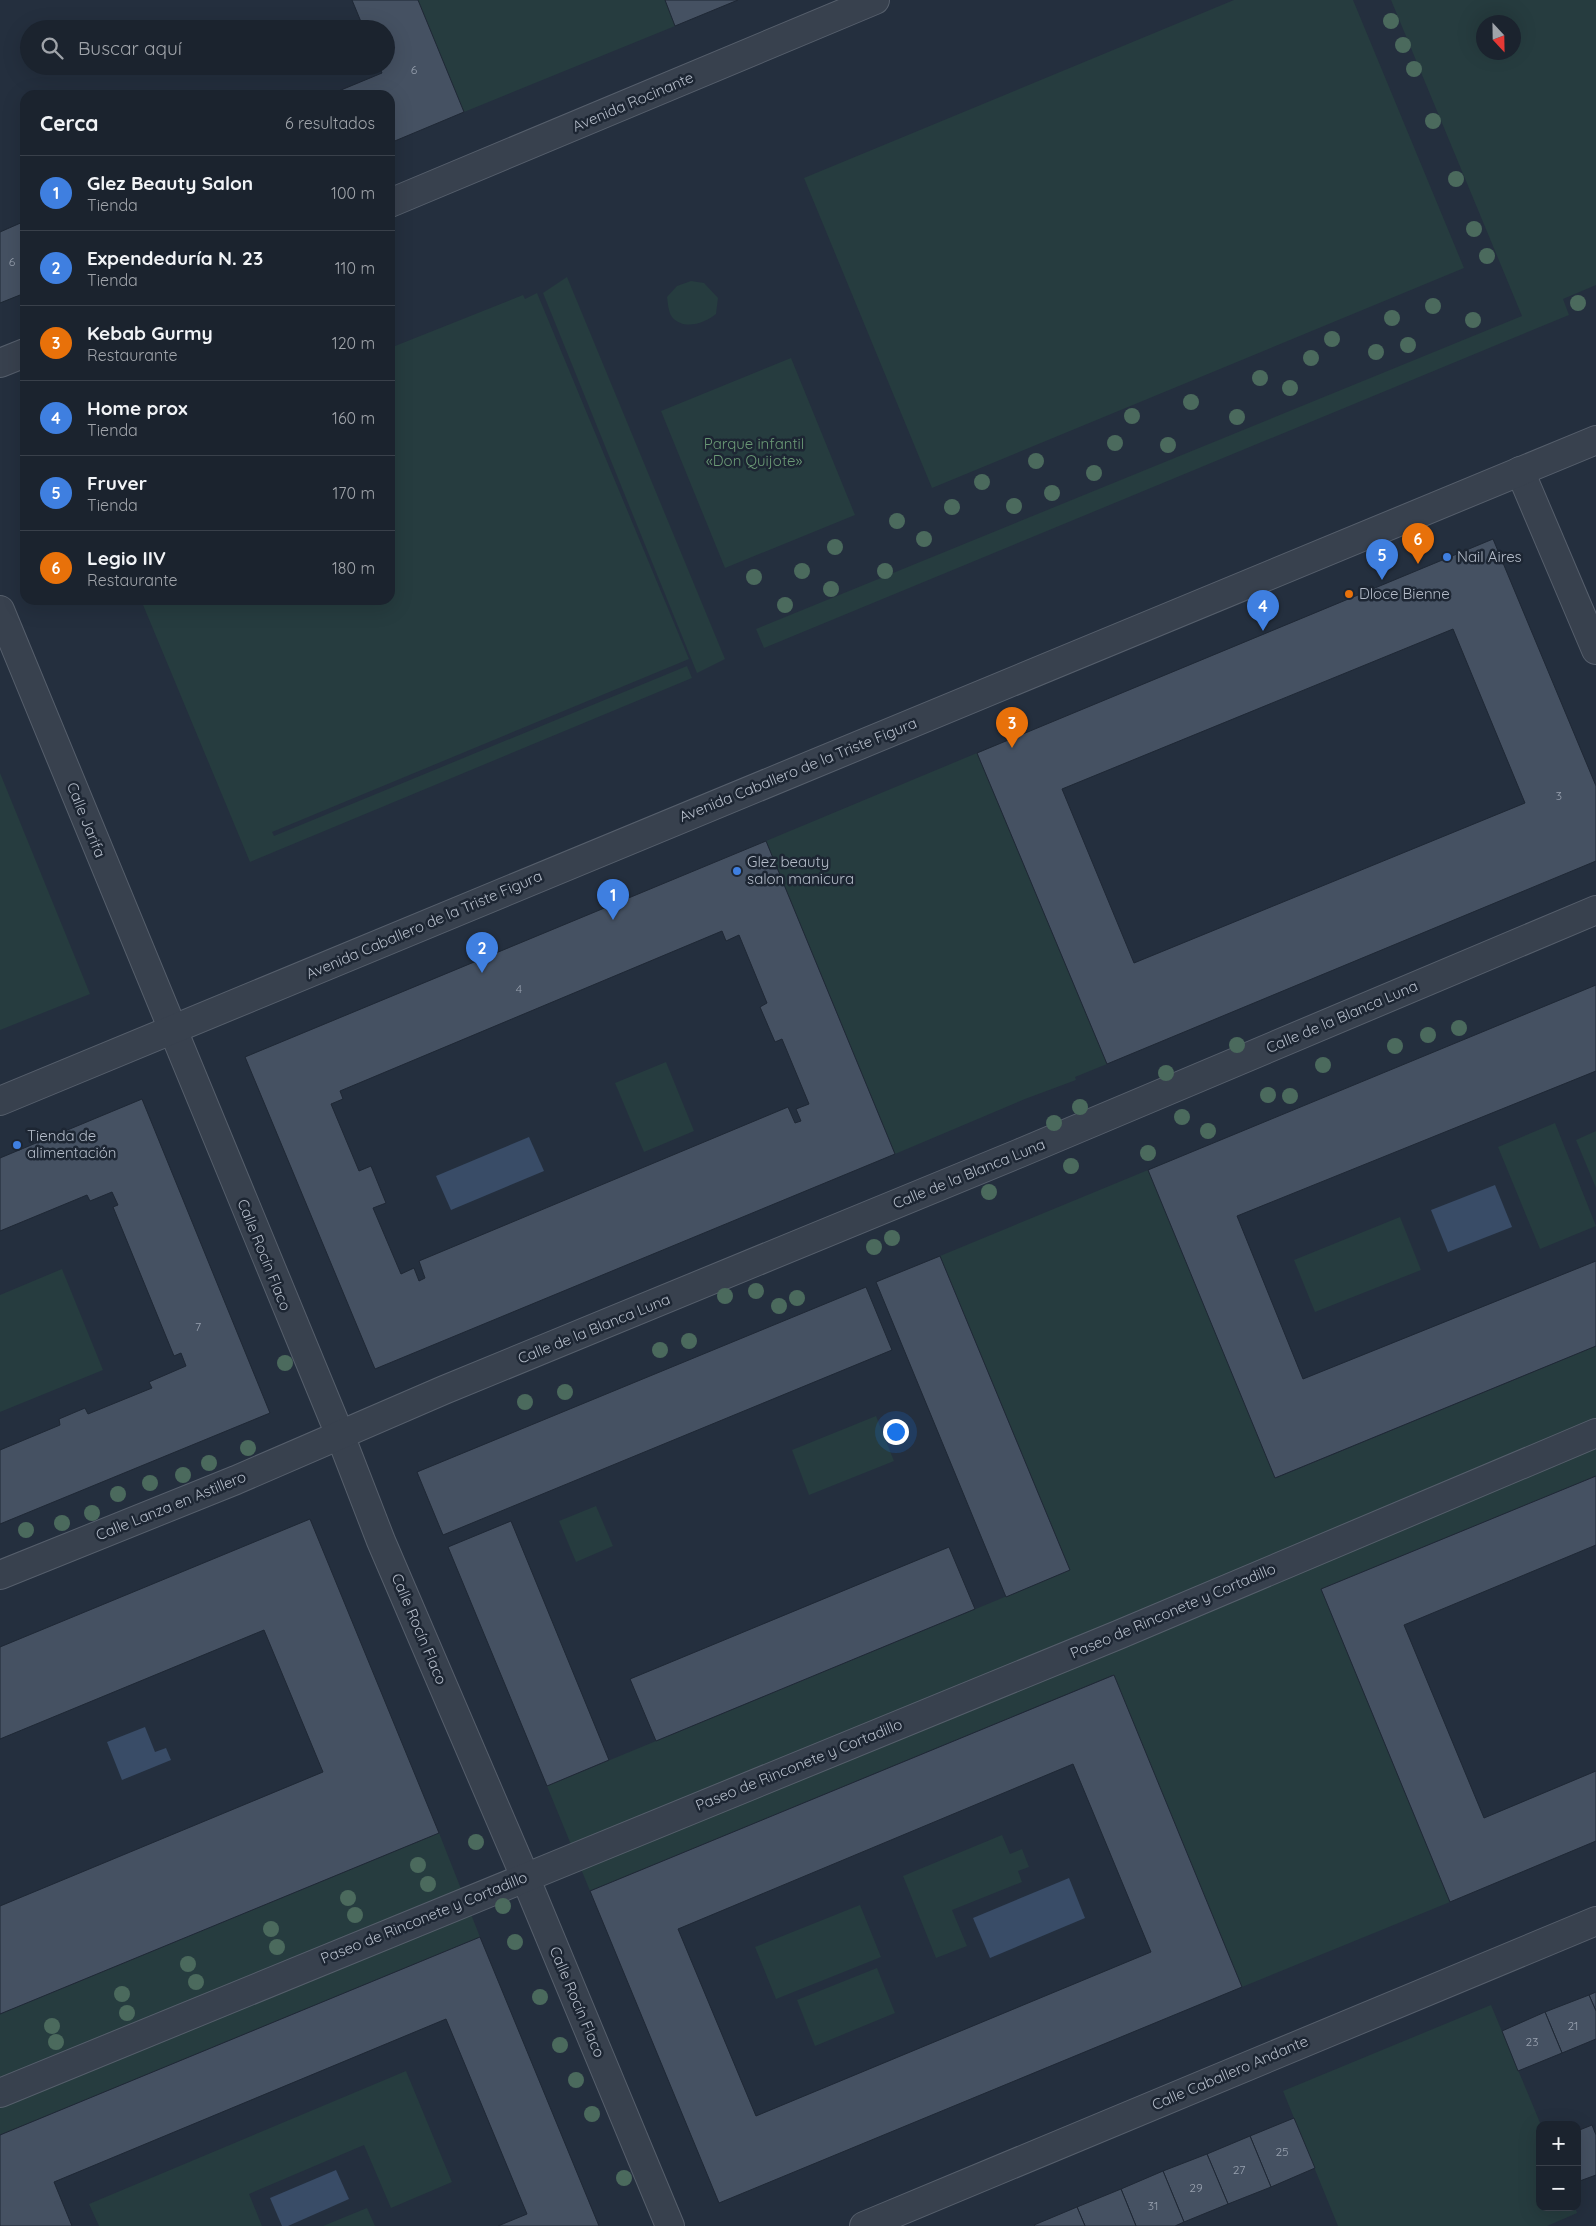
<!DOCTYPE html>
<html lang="es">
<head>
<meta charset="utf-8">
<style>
  :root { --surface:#1b232e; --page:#282f3a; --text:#f1f3f6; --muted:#a0a4aa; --line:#39404a; --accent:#8ab4f8 }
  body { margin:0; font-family:Quicksand,sans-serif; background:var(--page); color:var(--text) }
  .controls { position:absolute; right:15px; bottom:15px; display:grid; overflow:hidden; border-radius:10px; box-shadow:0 5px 20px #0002 }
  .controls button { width:45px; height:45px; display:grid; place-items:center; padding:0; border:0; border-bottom:1px solid var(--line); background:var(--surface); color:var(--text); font:25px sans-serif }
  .compass { position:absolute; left:1476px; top:15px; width:45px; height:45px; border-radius:50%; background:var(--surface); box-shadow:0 5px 20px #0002; rotate:158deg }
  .you { position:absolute; left:895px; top:1431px; width:18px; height:18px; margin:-12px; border:4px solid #fff; border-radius:50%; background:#1a73e8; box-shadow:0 0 0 8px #1a73e833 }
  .badge { display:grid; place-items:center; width:32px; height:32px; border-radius:50%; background:var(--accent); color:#fff; font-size:16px; font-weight:700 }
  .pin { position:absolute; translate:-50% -41px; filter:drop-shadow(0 1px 2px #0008) }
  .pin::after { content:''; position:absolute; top:26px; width:18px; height:15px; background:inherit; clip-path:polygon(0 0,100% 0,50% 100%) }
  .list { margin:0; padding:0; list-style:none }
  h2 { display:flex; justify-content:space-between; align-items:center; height:65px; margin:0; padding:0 20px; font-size:21px }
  h2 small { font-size:16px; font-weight:400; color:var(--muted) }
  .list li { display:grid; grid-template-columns:32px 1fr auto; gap:15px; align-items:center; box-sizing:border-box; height:75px; padding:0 20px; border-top:1px solid var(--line) }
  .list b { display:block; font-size:19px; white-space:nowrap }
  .list p { margin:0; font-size:16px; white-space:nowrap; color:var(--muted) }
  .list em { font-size:16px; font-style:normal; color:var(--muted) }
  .icon { flex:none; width:28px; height:28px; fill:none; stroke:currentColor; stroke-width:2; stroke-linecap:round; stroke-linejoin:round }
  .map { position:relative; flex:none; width:1596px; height:2226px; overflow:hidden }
  .search { position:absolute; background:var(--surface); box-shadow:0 5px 20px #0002; left:20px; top:20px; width:375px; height:55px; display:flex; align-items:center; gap:12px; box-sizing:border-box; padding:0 18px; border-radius:28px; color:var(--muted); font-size:19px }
  .panel { position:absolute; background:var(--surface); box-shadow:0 5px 20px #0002; left:20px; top:90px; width:375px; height:515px; border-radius:15px }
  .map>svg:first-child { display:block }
  .green { fill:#263c3f; fill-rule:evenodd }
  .water { fill:#394c67 }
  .building { fill:#455162; stroke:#1f2835; fill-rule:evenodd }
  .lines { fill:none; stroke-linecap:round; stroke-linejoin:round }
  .street-casing { stroke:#565f6c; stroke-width:30 }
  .street { stroke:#38414e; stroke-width:28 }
  .tree { fill:#4b6a5d }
  .shop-dot { fill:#3f7fe0; stroke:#1d2633; stroke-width:2 }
  .food-dot { fill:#e8710a; stroke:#1d2633; stroke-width:2 }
  .labels { text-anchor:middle; stroke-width:5; stroke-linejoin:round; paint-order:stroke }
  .number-label { font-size:12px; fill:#98a1af }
  .street-label { font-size:15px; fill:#b4bcc9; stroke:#1d2633 }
  .park-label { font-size:15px; fill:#6b9a76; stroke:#1d2633 }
  .poi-label { font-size:15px; fill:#b4bcc9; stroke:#1d2633; text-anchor:start }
</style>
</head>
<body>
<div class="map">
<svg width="1596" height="2226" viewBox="0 0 1596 2226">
  <rect width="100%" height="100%" fill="#242f3e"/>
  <g class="green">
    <path d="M418,0H665L675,26L464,112Z"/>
    <path d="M1234,0H1353L1464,268L932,488L804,178Z"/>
    <path d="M1391,0H1596V285L1563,299L1569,315L764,648L756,629L1522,316ZM1514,22V52H1484V22Z"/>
    <path d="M567,277L725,659L697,673L543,293Z"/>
    <path d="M691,281L704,283L718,298L716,314C705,323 684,331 672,317C668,311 668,303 667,297L677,286Z"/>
    <path d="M537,293L689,659L272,832L274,836L687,666L692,678L250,862L141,600H390V348L523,295L525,299Z"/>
    <path d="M791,358L855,515L725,568L661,411Z"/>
    <path d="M977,753L1107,1064L1075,1077L1076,1080L1025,1099L895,1154L766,841Z"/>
    <path d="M0,773L90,994L0,1030Z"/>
    <path d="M666,1062L694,1131L644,1152L615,1083Z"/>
    <path d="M1555,1123L1596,1226L1540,1249L1498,1147Z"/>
    <path d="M1596,1131V1188L1576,1140Z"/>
    <path d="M1148,1170L1276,1478L1596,1346V1476L1321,1589L1450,1902L1242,1987L1113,1675L590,1891L547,1786L1070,1570L940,1256Z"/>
    <path d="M1400,1217L1421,1270L1315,1312L1294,1260Z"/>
    <path d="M62,1269L103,1370L0,1412V1295Z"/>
    <path d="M876,1416L894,1461L809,1495L792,1450Z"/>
    <path d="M596,1506L613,1546L576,1562L559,1521Z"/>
    <path d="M439,1833L480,1937L0,2135V2014Z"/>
    <path d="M1002,1835L1010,1854L1022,1849L1029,1867L1018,1871L1022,1882L952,1910L967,1946L936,1958L903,1876Z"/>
    <path d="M860,1905L881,1957L776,1999L755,1947Z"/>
    <path d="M877,1968L895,2013L815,2046L797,2000Z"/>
    <path d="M1491,2005L1541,2125L1540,2207H1575L1577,2213L1547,2226H1338L1283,2091Z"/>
    <path d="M406,2071L452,2182L391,2208L364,2145L249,2194L262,2226H99L89,2204Z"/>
    <path d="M367,2208L375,2226H323Z"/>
  </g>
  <g class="water">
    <path d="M529,1137L544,1171L451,1210L436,1176Z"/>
    <path d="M1495,1185L1512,1227L1448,1252L1431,1210Z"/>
    <path d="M145,1727L155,1752L166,1748L171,1760L122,1780L107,1742Z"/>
    <path d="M1069,1878L1085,1918L990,1958L973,1918Z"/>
    <path d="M336,2170L349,2199L288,2226H282L270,2198Z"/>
  </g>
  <g class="building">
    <path d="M352,0H418L464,112L390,143V95H329L382,73L379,66H386V29H364Z"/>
    <path d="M665,0H738L675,26Z"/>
    <path d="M25,221V293L0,303V232Z"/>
    <path d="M1493,539L1596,786V861L1107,1064L977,753ZM1453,629L1525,803L1134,963L1062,789Z"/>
    <path d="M766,841L895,1154L375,1369L245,1057ZM722,931L726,941L739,935L767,1003L760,1007L775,1042L782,1039L809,1104L796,1109L801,1121L795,1123L788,1107L419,1261L425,1278L419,1281L414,1268L401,1274L373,1208L386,1203L371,1166L359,1171L331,1104L343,1099L340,1091Z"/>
    <path d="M1596,985V1071L1237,1216L1303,1379L1596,1261V1346L1275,1478L1148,1170Z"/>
    <path d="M142,1099L270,1413L0,1524V1450L60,1425L59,1419L85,1408L88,1414L152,1388L149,1382L186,1366L181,1353L174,1356L113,1207L118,1205L112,1192L90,1201L87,1195L0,1231V1158Z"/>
    <path d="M940,1256L1070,1570L1006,1597L876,1282Z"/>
    <path d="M866,1287L892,1350L443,1535L417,1472Z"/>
    <path d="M1596,1476V1545L1404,1625L1484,1818L1596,1771V1841L1450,1902L1321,1589Z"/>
    <path d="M310,1519L439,1833L0,2014V1906L323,1772L264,1630L0,1739V1647Z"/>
    <path d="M511,1521L609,1760L547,1786L448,1547Z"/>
    <path d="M949,1547L975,1609L656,1741L630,1679Z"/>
    <path d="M1114,1675L1242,1987L719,2203L590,1891ZM1073,1764L1151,1952L756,2116L678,1929Z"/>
    <path d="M480,1937L599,2226H498L527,2214L446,2019L54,2182L72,2226H0V2135Z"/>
    <path d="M1596,1992V2011L1589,1995Z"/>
    <path d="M1589,1995L1596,2011V2039L1562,2053L1545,2012Z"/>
    <path d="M1545,2012L1562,2053L1518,2071L1502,2031Z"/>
    <path d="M1294,2118L1315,2168L1271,2187L1250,2136Z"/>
    <path d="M1592,2125L1596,2135V2175L1577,2182V2131Z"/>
    <path d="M1250,2136L1271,2187L1228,2204L1207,2154Z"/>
    <path d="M1207,2154L1228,2204L1184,2222L1163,2171Z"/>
    <path d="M1163,2171L1184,2222L1175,2226H1136L1121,2189Z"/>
    <path d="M1121,2189L1136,2226H1085L1077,2207Z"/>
    <path d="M1077,2207L1085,2226H1035L1034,2225Z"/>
  </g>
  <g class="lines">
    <defs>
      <g id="street">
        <path d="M390,203L875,0"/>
        <path d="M0,363L25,353"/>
        <path d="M1520,471L1596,650"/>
        <path d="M0,610L340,1435L381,1541L525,1877L670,2226"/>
        <path d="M0,1101L1596,440"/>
        <path d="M0,1575L236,1480L444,1390L1020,1153L1596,910"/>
        <path d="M0,2093L1118,1635L1596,1433"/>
        <path d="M864,2226L1596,1921"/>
      </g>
    </defs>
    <use href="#street" class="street-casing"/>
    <use href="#street" class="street"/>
  </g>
  <g class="tree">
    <circle cx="1391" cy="21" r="8"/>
    <circle cx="1403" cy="45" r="8"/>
    <circle cx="1414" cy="69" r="8"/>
    <circle cx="1433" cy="121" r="8"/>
    <circle cx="1456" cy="179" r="8"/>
    <circle cx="1474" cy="229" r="8"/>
    <circle cx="1487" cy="256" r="8"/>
    <circle cx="1578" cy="303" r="8"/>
    <circle cx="1433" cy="306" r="8"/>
    <circle cx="1392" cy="318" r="8"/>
    <circle cx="1473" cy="320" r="8"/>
    <circle cx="1332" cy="339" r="8"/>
    <circle cx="1408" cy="345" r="8"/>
    <circle cx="1376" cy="352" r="8"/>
    <circle cx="1311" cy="358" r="8"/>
    <circle cx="1260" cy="378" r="8"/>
    <circle cx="1290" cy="388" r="8"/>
    <circle cx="1191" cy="402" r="8"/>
    <circle cx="1132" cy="416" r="8"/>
    <circle cx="1237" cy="417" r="8"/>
    <circle cx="1115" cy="443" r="8"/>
    <circle cx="1168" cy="445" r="8"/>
    <circle cx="1036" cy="461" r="8"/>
    <circle cx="1094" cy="473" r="8"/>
    <circle cx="982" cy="482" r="8"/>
    <circle cx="1052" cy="493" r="8"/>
    <circle cx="1014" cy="506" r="8"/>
    <circle cx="952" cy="507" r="8"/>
    <circle cx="897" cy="521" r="8"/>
    <circle cx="924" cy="539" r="8"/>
    <circle cx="835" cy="547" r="8"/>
    <circle cx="802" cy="571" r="8"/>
    <circle cx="885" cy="571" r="8"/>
    <circle cx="754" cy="577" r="8"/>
    <circle cx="831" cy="589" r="8"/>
    <circle cx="785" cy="605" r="8"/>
    <circle cx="1459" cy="1028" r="8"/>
    <circle cx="1428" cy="1035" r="8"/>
    <circle cx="1237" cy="1045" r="8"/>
    <circle cx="1395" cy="1046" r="8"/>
    <circle cx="1323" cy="1065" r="8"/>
    <circle cx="1166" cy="1073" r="8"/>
    <circle cx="1268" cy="1095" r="8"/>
    <circle cx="1290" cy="1096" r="8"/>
    <circle cx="1080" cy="1107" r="8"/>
    <circle cx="1182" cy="1117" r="8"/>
    <circle cx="1054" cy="1123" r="8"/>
    <circle cx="1208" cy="1131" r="8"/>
    <circle cx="1148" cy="1153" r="8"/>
    <circle cx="1071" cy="1166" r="8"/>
    <circle cx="989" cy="1192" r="8"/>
    <circle cx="892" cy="1238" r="8"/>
    <circle cx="874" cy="1247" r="8"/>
    <circle cx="756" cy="1291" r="8"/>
    <circle cx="725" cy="1296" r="8"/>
    <circle cx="797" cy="1298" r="8"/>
    <circle cx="779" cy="1306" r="8"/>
    <circle cx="689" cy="1341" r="8"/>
    <circle cx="660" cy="1350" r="8"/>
    <circle cx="285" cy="1363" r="8"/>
    <circle cx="565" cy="1392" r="8"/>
    <circle cx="525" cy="1402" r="8"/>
    <circle cx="248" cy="1448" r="8"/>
    <circle cx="209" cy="1463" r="8"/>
    <circle cx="183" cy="1475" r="8"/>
    <circle cx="150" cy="1483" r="8"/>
    <circle cx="118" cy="1494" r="8"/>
    <circle cx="92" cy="1513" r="8"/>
    <circle cx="62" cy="1523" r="8"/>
    <circle cx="26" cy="1530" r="8"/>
    <circle cx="476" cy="1842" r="8"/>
    <circle cx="418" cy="1865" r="8"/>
    <circle cx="428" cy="1884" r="8"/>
    <circle cx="348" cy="1898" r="8"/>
    <circle cx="503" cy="1906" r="8"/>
    <circle cx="355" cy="1915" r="8"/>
    <circle cx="271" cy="1929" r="8"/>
    <circle cx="515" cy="1942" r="8"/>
    <circle cx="277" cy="1947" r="8"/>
    <circle cx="188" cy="1964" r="8"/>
    <circle cx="196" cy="1982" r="8"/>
    <circle cx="122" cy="1994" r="8"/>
    <circle cx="540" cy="1997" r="8"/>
    <circle cx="127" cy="2013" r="8"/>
    <circle cx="52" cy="2026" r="8"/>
    <circle cx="56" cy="2042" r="8"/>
    <circle cx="560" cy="2045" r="8"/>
    <circle cx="576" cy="2080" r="8"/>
    <circle cx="592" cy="2114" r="8"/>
    <circle cx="624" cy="2178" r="8"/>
  </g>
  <g class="shop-dot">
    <circle cx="1447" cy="557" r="5"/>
    <circle cx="737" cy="871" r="5"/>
    <circle cx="17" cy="1145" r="5"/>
  </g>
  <circle class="food-dot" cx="1349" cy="594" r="5"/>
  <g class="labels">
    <g class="number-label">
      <text x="414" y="74">6</text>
      <text x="12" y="266">6</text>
      <text x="1559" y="800">3</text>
      <text x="519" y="993">4</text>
      <text x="198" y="1331">7</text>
      <text x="1573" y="2030">21</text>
      <text x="1532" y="2046">23</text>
      <text x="1282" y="2156">25</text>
      <text x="1239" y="2174">27</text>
      <text x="1196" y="2192">29</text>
      <text x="1153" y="2210">31</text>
    </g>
    <g class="street-label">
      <text transform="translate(633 102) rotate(-23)" y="5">Avenida Rocinante</text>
      <text transform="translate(798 770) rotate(-22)" y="5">Avenida Caballero de la Triste Figura</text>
      <text transform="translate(86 820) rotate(68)" y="5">Calle Jarifa</text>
      <text transform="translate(424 925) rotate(-23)" y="5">Avenida Caballero de la Triste Figura</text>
      <text transform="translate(1342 1017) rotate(-23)" y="5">Calle de la Blanca Luna</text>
      <text transform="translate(969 1174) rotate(-22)" y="5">Calle de la Blanca Luna</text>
      <text transform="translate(264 1255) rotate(68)" y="5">Calle Rocín Flaco</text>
      <text transform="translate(594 1329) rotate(-22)" y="5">Calle de la Blanca Luna</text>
      <text transform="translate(171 1506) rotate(-22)" y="5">Calle Lanza en Astillero</text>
      <text transform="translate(1173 1611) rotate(-23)" y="5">Paseo de Rinconete y Cortadillo</text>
      <text transform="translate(419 1629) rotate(67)" y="5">Calle Rocín Flaco</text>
      <text transform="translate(799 1765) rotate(-22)" y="5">Paseo de Rinconete y Cortadillo</text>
      <text transform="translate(424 1918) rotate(-22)" y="5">Paseo de Rinconete y Cortadillo</text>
      <text transform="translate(577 2002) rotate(67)" y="5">Calle Rocín Flaco</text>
      <text transform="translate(1230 2073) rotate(-23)" y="5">Calle Caballero Andante</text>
    </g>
    <g class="park-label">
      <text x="754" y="449">Parque infantil<tspan x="754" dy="17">«Don Quijote»</tspan></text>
    </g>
    <g class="poi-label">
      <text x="1457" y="562">Nail Aires</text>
      <text x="1359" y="599">Dloce Bienne</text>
      <text x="747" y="867">Glez beauty<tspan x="747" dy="17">salon manicura</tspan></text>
      <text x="27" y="1141">Tienda de<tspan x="27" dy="17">alimentación</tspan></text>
    </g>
  </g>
</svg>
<div class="controls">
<button>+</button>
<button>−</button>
</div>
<svg class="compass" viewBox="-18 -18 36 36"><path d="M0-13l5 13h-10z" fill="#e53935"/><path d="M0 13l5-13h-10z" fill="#a0a4aa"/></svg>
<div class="you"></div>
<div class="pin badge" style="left:613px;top:920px;background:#3f7fe0">1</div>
<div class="pin badge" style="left:482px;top:973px;background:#3f7fe0">2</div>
<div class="pin badge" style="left:1012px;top:748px;background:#e8710a">3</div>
<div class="pin badge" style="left:1263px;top:631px;background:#3f7fe0">4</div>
<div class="pin badge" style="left:1382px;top:580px;background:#3f7fe0">5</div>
<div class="pin badge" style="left:1418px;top:564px;background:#e8710a">6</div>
<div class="search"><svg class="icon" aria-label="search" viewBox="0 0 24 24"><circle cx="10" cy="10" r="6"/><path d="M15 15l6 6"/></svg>Buscar aquí</div>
<section class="panel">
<h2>Cerca<small>6 resultados</small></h2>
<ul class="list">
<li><span class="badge" style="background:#3f7fe0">1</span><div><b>Glez Beauty Salon</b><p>Tienda</p></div><em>100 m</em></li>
<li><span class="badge" style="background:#3f7fe0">2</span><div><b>Expendeduría N. 23</b><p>Tienda</p></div><em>110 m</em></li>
<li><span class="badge" style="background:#e8710a">3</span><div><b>Kebab Gurmy</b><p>Restaurante</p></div><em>120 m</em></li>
<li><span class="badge" style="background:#3f7fe0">4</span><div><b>Home prox</b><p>Tienda</p></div><em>160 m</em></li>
<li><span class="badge" style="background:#3f7fe0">5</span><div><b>Fruver</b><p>Tienda</p></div><em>170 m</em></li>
<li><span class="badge" style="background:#e8710a">6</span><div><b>Legio IIV</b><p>Restaurante</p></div><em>180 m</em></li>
</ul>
</section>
</div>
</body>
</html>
